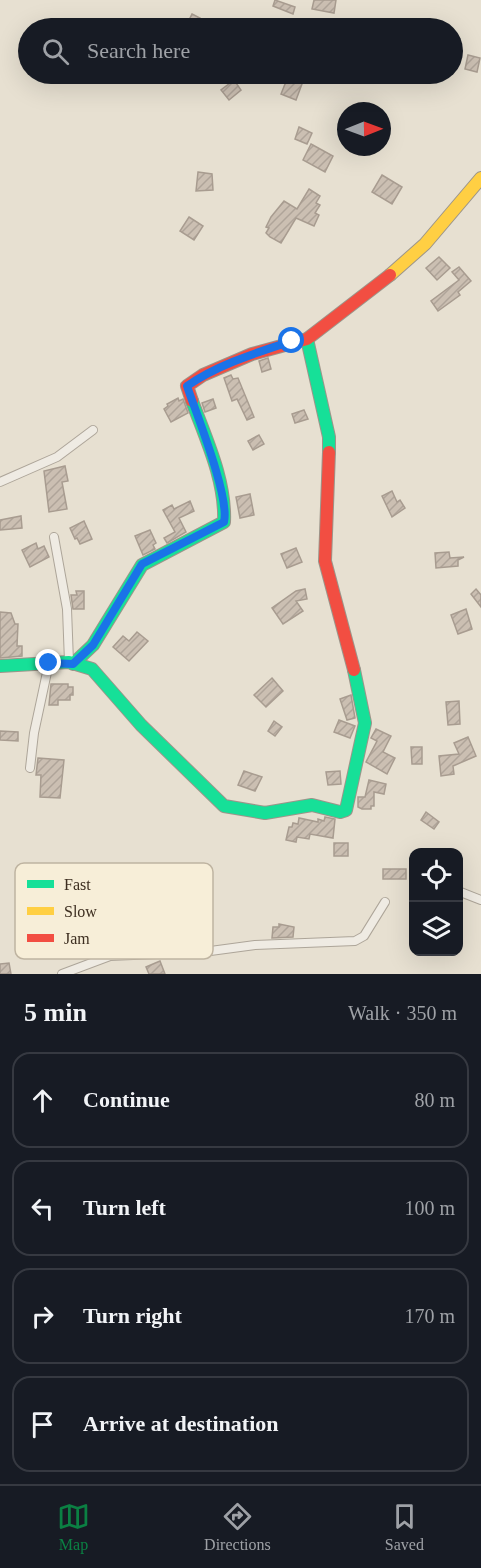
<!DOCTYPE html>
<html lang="en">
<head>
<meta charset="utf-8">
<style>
  :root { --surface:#171b24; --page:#242831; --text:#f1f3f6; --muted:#9ea1a6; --line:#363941; --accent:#0b8043 }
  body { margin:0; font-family:Georgia,serif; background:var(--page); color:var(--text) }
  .controls { position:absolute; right:18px; bottom:18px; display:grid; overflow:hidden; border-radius:12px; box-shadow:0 6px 24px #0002 }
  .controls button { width:54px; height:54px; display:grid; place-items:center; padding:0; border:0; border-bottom:2px solid var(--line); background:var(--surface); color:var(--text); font:30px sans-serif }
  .compass { position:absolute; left:337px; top:102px; width:54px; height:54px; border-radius:50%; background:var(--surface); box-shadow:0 6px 24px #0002; rotate:89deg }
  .stop { position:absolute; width:18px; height:18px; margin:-14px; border:4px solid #1a73e8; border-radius:50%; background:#fff }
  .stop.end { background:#1a73e8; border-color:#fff; box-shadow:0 2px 6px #0008 }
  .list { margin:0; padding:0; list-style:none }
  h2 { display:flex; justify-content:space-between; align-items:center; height:78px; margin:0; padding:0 24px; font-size:26px }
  h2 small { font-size:20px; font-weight:400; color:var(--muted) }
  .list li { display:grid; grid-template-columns:39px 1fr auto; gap:18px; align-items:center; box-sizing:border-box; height:96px; margin:0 12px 12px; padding:0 12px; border:2px solid var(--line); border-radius:18px }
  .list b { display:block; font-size:22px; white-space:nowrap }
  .list em { font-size:20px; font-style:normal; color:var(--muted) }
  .icon { flex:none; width:33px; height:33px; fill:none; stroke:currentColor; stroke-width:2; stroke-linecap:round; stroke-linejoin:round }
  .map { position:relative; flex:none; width:481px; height:974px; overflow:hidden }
  .search { position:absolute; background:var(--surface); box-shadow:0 6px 24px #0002; left:18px; right:18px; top:18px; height:66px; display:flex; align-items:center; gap:15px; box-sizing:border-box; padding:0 21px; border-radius:33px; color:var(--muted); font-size:22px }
  .sheet { height:510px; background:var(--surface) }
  nav { display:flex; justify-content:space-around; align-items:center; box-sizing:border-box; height:84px; border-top:2px solid var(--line); background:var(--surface); font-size:16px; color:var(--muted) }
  nav a { display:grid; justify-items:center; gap:3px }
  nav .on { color:var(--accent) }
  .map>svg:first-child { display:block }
  .building { fill:url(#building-hatch); stroke:#a89c90; stroke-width:1.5 }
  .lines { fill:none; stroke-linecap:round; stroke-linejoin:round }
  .street-casing { stroke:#ada599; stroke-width:10 }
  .fast-casing { stroke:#9c958a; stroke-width:14 }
  .slow-casing { stroke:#9c958a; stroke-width:14 }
  .jam-casing { stroke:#9c958a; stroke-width:14 }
  .street { stroke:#efebe3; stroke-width:8 }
  .fast { stroke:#16e098; stroke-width:12 }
  .slow { stroke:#ffcf43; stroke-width:12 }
  .jam { stroke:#f24e42; stroke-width:12 }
  .route { stroke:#1a73e8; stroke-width:8 }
  .key { fill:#f7eed8; stroke:#bfb4a1; stroke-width:1.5 }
  .key-label { font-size:16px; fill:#3d2e20 }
</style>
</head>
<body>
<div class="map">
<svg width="481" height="974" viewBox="0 0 481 974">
  <defs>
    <pattern id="building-hatch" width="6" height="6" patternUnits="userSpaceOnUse" patternTransform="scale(1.5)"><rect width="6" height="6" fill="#cbbfb2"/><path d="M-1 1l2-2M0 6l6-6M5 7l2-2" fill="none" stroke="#afa499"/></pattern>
  </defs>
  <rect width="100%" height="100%" fill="#e7e0d1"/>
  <g class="building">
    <path d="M275,0L295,7L293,14L273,6Z"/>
    <path d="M314,0H336L334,13L312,9Z"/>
    <path d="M192,14L200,18L195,28H185Z"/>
    <path d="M468,55L480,58L477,72L465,69Z"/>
    <path d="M289,74L305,76L296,100L281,94Z"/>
    <path d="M234,80L241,90L229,100L221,90Z"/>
    <path d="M299,127L312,133L307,144L295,139Z"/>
    <path d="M311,144L333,156L325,172L303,160Z"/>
    <path d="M198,172L212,174L213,190L196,191Z"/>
    <path d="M382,175L402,187L392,204L372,192Z"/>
    <path d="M309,189L320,196L316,203L320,205L315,213L319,215L314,226L296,218L281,243L270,237L266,233L269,228L266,227L271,217L284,201L297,209Z"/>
    <path d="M189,217L203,226L194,240L180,231Z"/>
    <path d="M439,257L450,268L437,280L426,268Z"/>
    <path d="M459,267L471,281L458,292L460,295L438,311L431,301L459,280L452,272Z"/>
    <path d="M268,358L271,369L262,372L259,361Z"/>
    <path d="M231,375L233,379L238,378L254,417L247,420L237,399L232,401L224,378Z"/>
    <path d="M178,398L179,401L183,399L188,413L171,422L164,409L168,406L167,404Z"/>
    <path d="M213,399L216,408L205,412L202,403Z"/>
    <path d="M304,410L308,419L295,423L292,414Z"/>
    <path d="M259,435L264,444L253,450L248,441Z"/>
    <path d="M65,466L68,481L62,482L67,509L49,512L44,471Z"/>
    <path d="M392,491L397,502L400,500L405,508L392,517L382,496Z"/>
    <path d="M250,494L254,515L240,518L236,497Z"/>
    <path d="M190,501L194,511L179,518L186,532L167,543L164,538L175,532L163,510L172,505L174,509Z"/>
    <path d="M21,516L22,528L0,530V520Z"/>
    <path d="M84,521L92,539L80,544L77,538L75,539L70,528Z"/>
    <path d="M150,530L156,543L153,545L155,549L143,555L135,536Z"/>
    <path d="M36,543L38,549L44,546L49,557L30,567L22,550Z"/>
    <path d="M296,548L302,562L287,568L281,554Z"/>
    <path d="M449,552L450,558L464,557L458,560V566L436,568L435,553Z"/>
    <path d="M305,589L307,599L296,601L303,611L283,624L272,608L296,591Z"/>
    <path d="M476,589L481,595V607L471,594Z"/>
    <path d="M76,591H84V609H73L71,595H77Z"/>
    <path d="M466,609L472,629L458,634L451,615Z"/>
    <path d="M0,612L11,613L15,624H18L17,646H22V656L0,658Z"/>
    <path d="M137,632L148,641L129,661L113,647L123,636L129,641Z"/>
    <path d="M272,678L283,691L266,707L254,695Z"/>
    <path d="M51,684H68V687H73V695H70V700H58V705H49Z"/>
    <path d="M351,695L355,718L347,720L340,699Z"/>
    <path d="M459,701L460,724L448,725L446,702Z"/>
    <path d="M339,720L355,726L350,738L334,732Z"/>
    <path d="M274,721L282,727L275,736L268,731Z"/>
    <path d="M376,729L391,736L383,752L395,758L387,774L366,762L377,741L371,738Z"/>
    <path d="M0,731L18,732V741L0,740Z"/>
    <path d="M468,737L476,756L453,766L454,774L441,776L439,756L459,754L454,743Z"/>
    <path d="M411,747H422V764H412Z"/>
    <path d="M38,758L64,760L60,798L40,797L41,775H36Z"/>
    <path d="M244,771L262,777L255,791L238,785Z"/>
    <path d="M340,771L341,784L328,785L326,772Z"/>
    <path d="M369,780L386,784L384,794L374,792V806H371V809H362L358,807V797H365Z"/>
    <path d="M426,812L439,822L434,829L421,820Z"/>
    <path d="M325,817L335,819L333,838L310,834L309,839L297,837L296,842L286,840L289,827H292L293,823L298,824L299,818L318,822V819L324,821Z"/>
    <rect x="334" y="843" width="14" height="13"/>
    <rect x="383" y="869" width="23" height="10"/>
    <path d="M279,924L294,927L293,937L272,938L273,927H279Z"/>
    <path d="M160,961L165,974H149L146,967Z"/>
    <path d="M9,963L11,974H0V964Z"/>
  </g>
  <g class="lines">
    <defs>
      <g id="street">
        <path d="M0,482L57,457L93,430"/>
        <path d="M54,537L67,609L69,662"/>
        <path d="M30,768L34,733L49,663"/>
        <path d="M458,891L481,900"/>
        <path d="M62,974L110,956L203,952L255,945L355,941L364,936L385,902"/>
      </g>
      <g id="fast">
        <path d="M307,339L329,437V452"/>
        <path d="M73,664L93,645L142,565L224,522C226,481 206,439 192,401"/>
        <path d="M0,666L69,662L92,669L141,725L224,806L265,813L312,805L340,812L346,810L365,723L354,670"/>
      </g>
      <path id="slow" d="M390,275L425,244L481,178"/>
      <g id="jam">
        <path d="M192,401L187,386L203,375L252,354L307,339L390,275"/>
        <path d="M329,452L325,561L354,670"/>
      </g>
    </defs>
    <use href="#street" class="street-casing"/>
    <use href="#fast" class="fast-casing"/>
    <use href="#slow" class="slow-casing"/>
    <use href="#jam" class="jam-casing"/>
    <use href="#street" class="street"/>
    <use href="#fast" class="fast"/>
    <use href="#slow" class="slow"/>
    <use href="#jam" class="jam"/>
  </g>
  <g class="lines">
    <path class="route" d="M49,663L73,664L93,645L142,564L224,522C230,497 196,413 187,386C219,364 256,353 292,341"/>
  </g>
  <rect x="15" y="863" width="198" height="96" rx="9" class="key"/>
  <rect x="27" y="880" width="27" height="8" fill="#16e098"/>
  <rect x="27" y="907" width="27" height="8" fill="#ffcf43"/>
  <rect x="27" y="934" width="27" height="8" fill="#f24e42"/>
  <g class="key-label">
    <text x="64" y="890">Fast</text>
    <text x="64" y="917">Slow</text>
    <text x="64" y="944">Jam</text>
  </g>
</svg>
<div class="controls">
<button><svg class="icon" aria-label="locate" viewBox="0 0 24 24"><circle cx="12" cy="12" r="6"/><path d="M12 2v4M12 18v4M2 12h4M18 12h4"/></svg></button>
<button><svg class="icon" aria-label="layers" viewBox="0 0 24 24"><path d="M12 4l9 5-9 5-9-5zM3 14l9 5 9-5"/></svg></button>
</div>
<svg class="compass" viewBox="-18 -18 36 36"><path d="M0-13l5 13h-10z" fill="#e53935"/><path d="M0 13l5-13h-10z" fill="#9ea1a6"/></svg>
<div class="stop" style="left:292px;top:341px"></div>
<div class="stop end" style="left:49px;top:663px"></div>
<div class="search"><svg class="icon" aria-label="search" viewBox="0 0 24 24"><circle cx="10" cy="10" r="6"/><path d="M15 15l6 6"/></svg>Search here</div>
</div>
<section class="sheet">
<h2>5 min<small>Walk · 350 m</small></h2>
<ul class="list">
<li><svg class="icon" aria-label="ahead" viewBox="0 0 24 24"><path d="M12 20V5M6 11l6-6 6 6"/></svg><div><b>Continue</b></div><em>80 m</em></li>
<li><svg class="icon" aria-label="left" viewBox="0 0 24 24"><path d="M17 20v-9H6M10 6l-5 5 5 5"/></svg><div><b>Turn left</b></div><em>100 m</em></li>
<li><svg class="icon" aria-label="right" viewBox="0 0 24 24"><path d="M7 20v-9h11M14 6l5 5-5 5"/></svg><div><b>Turn right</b></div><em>170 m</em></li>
<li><svg class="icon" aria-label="arrive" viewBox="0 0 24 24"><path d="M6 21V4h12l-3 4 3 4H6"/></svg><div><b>Arrive at destination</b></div></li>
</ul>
</section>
<nav>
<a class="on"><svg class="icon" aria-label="map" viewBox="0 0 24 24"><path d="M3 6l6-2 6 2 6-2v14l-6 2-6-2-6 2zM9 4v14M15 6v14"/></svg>Map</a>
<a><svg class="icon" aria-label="directions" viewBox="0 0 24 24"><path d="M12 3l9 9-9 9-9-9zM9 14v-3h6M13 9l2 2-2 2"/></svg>Directions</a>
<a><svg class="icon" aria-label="saved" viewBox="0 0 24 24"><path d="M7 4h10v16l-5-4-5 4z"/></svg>Saved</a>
</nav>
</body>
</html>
